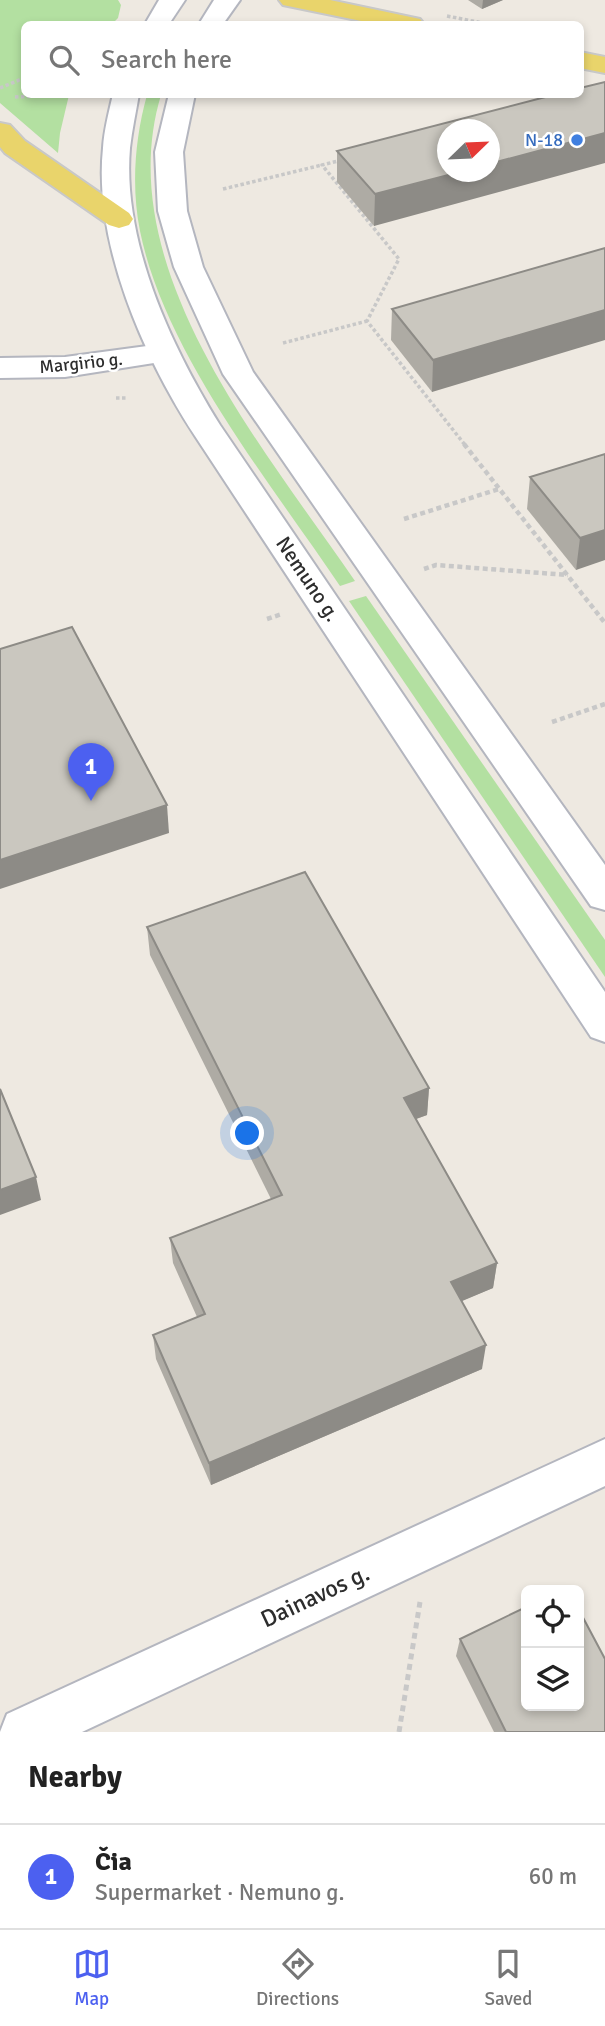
<!DOCTYPE html>
<html lang="en">
<head>
<meta charset="utf-8">
<style>
  :root { --surface:#fff; --page:#f2f2f2; --text:#222; --muted:#767676; --line:#e0e0e0; --accent:#4c60f0 }
  body { margin:0; font-family:Signika,sans-serif; background:var(--page); color:var(--text) }
  .controls { position:absolute; right:21px; bottom:21px; display:grid; overflow:hidden; border-radius:10px; box-shadow:0 4px 10px #0003 }
  .controls button { width:63px; height:63px; display:grid; place-items:center; padding:0; border:0; border-bottom:2px solid var(--line); background:var(--surface); color:var(--text); font:35px sans-serif }
  .compass { position:absolute; left:437px; top:119px; width:63px; height:63px; border-radius:50%; background:var(--surface); box-shadow:0 4px 10px #0003; rotate:67deg }
  .you { position:absolute; left:248px; top:1134px; width:24px; height:24px; margin:-18px; border:5px solid #fff; border-radius:50%; background:#1a73e8; box-shadow:0 0 0 10px #1a73e833 }
  .badge { display:grid; place-items:center; width:46px; height:46px; border-radius:50%; background:var(--accent); color:#fff; font-size:23px; font-weight:700 }
  .pin { position:absolute; translate:-50% -58px; filter:drop-shadow(0 2px 4px #0008) }
  .pin::after { content:''; position:absolute; top:37px; width:24px; height:21px; background:inherit; clip-path:polygon(0 0,100% 0,50% 100%) }
  .list { margin:0; padding:0; list-style:none }
  h2 { display:flex; justify-content:space-between; align-items:center; height:91px; margin:0; padding:0 28px; font-size:30px }
  h2 small { font-size:23px; font-weight:400; color:var(--muted) }
  .list li { display:grid; grid-template-columns:46px 1fr auto; gap:21px; align-items:center; box-sizing:border-box; height:105px; padding:0 28px; border-top:2px solid var(--line) }
  .list b { display:block; font-size:26px; white-space:nowrap }
  .list p { margin:0; font-size:23px; white-space:nowrap; color:var(--muted) }
  .list em { font-size:23px; font-style:normal; color:var(--muted) }
  .icon { flex:none; width:38px; height:38px; fill:none; stroke:currentColor; stroke-width:2; stroke-linecap:round; stroke-linejoin:round }
  .map { position:relative; flex:none; width:605px; height:1732px; overflow:hidden }
  .search { position:absolute; background:var(--surface); box-shadow:0 4px 10px #0003; left:21px; right:21px; top:21px; height:77px; display:flex; align-items:center; gap:18px; box-sizing:border-box; padding:0 24px; border-radius:10px; color:var(--muted); font-size:26px }
  .sheet { height:196px; background:var(--surface) }
  nav { display:flex; justify-content:space-around; align-items:center; box-sizing:border-box; height:98px; border-top:2px solid var(--line); background:var(--surface); font-size:19px; color:var(--muted) }
  nav a { display:grid; justify-items:center; gap:4px }
  nav .on { color:var(--accent) }
  .map>svg:first-child { display:block }
  .green { fill:#b3e0a1 }
  .lines { fill:none; stroke-linecap:round; stroke-linejoin:round }
  .street-casing { stroke:#b4b6bf; stroke-width:4 }
  .secondary-casing { stroke:#b4b6bf; stroke-width:4 }
  .primary-casing { stroke:#c8c8c8; stroke-width:4 }
  .path-far2 { stroke:#c8c8c8; stroke-width:3.5; stroke-dasharray:3.5 2.5; stroke-linecap:butt }
  .path-far1 { stroke:#c8c8c8; stroke-width:4.5; stroke-dasharray:5 3.5; stroke-linecap:butt }
  .path { stroke:#c8c8c8; stroke-width:5; stroke-dasharray:6 4.5; stroke-linecap:butt }
  .street { fill:#fff; fill-rule:evenodd }
  .secondary { fill:#fff; fill-rule:evenodd }
  .primary { fill:#e9d46b; fill-rule:evenodd }
  .wall { fill:#aeaba4 }
  .shaded-wall { fill:#8d8b86 }
  .building { fill:#cac7bf; stroke:#8d8b86; stroke-width:2 }
  .shop-dot { fill:#3f7fe0; stroke:#fff; stroke-width:2.5 }
  .labels { text-anchor:middle; stroke-width:5; stroke-linejoin:round; paint-order:stroke }
  .far-shop-label { font-size:18px; fill:#366cbe; stroke:#fff; text-anchor:end }
  .far-street-label { font-size:18px; fill:#2d2d2d; stroke:#fff }
  .street-label { font-size:21px; fill:#2d2d2d; stroke:#fff }
  .near-street-label { font-size:24px; fill:#2d2d2d; stroke:#fff }
</style>
</head>
<body>
<div class="map">
<svg width="605" height="1732" viewBox="0 0 605 1732">
  <rect width="100%" height="100%" fill="#eee9e1"/>
  <g class="green">
    <path d="M0,0H118L121,5L118,18L112,24H24V94L69,95L60,133L58,153L0,103Z"/>
    <path d="M147,95H161C109,267 264,448 355,581L340,586C270,482 165,354 140,231C131,186 135,138 147,95Z"/>
    <path d="M366,596L605,940V977L349,601Z"/>
  </g>
  <g class="lines">
    <defs>
      <g id="street">
        <path d="M162,344L173,346L177,353L173,360L65,377L0,378V358L65,357Z"/>
        <path d="M605,1439V1486L82,1732H0L7,1714Z"/>
      </g>
      <g id="secondary">
        <path d="M159,0H185L169,24H145Z"/>
        <path d="M214,0H240L223,24H199Z"/>
        <path d="M113,94H139C136,112 132,130 130,148C122,242 172,348 220,425L605,992V1042L591,1037L195,436C144,358 93,243 103,148C104,130 109,112 113,94Z"/>
        <path d="M169,94H195L183,152L187,211L203,267L253,372L605,865V910L591,906L223,374L174,267L158,211L155,152Z"/>
      </g>
      <g id="primary">
        <path d="M279,0H330L420,19L424,24H376L283,5Z"/>
        <path d="M580,52L605,57V73L580,68Z"/>
        <path d="M0,123L10,125L25,141L129,213L133,219L129,225L119,228L109,225L5,153L0,147Z"/>
      </g>
    </defs>
    <use href="#street" class="street-casing"/>
    <use href="#secondary" class="secondary-casing"/>
    <use href="#primary" class="primary-casing"/>
    <g class="path-far2">
      <path d="M447,16L488,24"/>
      <path d="M0,88L24,78"/>
      <path d="M15,97L77,94"/>
      <path d="M342,160L322,165L399,259L367,321L465,445"/>
      <path d="M223,189L322,165"/>
      <path d="M283,343L367,321"/>
      <path d="M116,398H127"/>
    </g>
    <g class="path-far1">
      <path d="M464,444L605,623"/>
      <path d="M404,519L499,489"/>
      <path d="M424,569L436,565L568,575"/>
      <path d="M267,619L282,614"/>
      <path d="M552,722L605,704"/>
    </g>
    <path class="path" d="M399,1732L420,1602"/>
    <use href="#street" class="street"/>
    <use href="#secondary" class="secondary"/>
    <use href="#primary" class="primary"/>
  </g>
  <g class="wall">
    <path d="M468,0H503L482,9Z"/>
    <path d="M605,82L374,226L337,182V151Z"/>
    <path d="M605,248L432,392L391,340L392,309Z"/>
    <path d="M605,454L576,570L527,509L530,477Z"/>
    <path d="M147,927L429,1088L427,1115L416,1119L497,1263L493,1288L461,1301L482,1369L211,1485L156,1359L153,1335L197,1317L173,1263L170,1238L271,1199L150,955Z"/>
    <path d="M460,1639L605,1732H494L456,1656Z"/>
  </g>
  <g class="shaded-wall">
    <path d="M483,0H503L482,9Z"/>
    <path d="M605,133V163L374,226L375,194L460,172H489V164Z"/>
    <path d="M605,310V340L432,392L433,360Z"/>
    <path d="M605,530V560L576,570L580,538Z"/>
    <path d="M167,805L169,833L0,889V860Z"/>
    <path d="M429,1088L427,1115L402,1124L404,1098Z"/>
    <path d="M36,1177L41,1200L0,1215V1190Z"/>
    <path d="M497,1263L493,1288L448,1307L451,1282Z"/>
    <path d="M486,1345L482,1369L211,1485L209,1463Z"/>
  </g>
  <g class="building">
    <path d="M605,82V133L489,164V130H447V172H460L375,194L337,151L557,94H580V88Z"/>
    <path d="M605,248V310L433,360L392,309Z"/>
    <path d="M605,454V530L580,538L530,477Z"/>
    <path d="M72,627L167,805L0,860V649Z"/>
    <path d="M305,872L429,1088L404,1098L497,1263L451,1282L486,1345L209,1463L153,1335L205,1314L170,1238L282,1195L147,927Z"/>
    <path d="M0,1089L36,1177L0,1190Z"/>
    <path d="M526,1607V1706H579V1610L605,1659V1732H506L460,1639Z"/>
  </g>
  <circle class="shop-dot" cx="577" cy="140" r="7"/>
  <g class="labels">
    <g class="far-shop-label">
      <text x="563" y="146">N-18</text>
    </g>
    <g class="far-street-label">
      <text transform="translate(81 363) rotate(-6)" y="6">Margirio g.</text>
    </g>
    <g class="street-label">
      <text transform="translate(308 579) rotate(56)" y="7">Nemuno g.</text>
    </g>
    <g class="near-street-label">
      <text transform="translate(315 1596) rotate(-25)" y="8">Dainavos g.</text>
    </g>
  </g>
</svg>
<div class="controls">
<button><svg class="icon" aria-label="locate" viewBox="0 0 24 24"><circle cx="12" cy="12" r="6"/><path d="M12 2v4M12 18v4M2 12h4M18 12h4"/></svg></button>
<button><svg class="icon" aria-label="layers" viewBox="0 0 24 24"><path d="M12 4l9 5-9 5-9-5zM3 14l9 5 9-5"/></svg></button>
</div>
<svg class="compass" viewBox="-18 -18 36 36"><path d="M0-13l5 13h-10z" fill="#e53935"/><path d="M0 13l5-13h-10z" fill="#767676"/></svg>
<div class="you"></div>
<div class="pin badge" style="left:91px;top:801px">1</div>
<div class="search"><svg class="icon" aria-label="search" viewBox="0 0 24 24"><circle cx="10" cy="10" r="6"/><path d="M15 15l6 6"/></svg>Search here</div>
</div>
<section class="sheet">
<h2>Nearby<small></small></h2>
<ul class="list">
<li><span class="badge">1</span><div><b>Čia</b><p>Supermarket · Nemuno g.</p></div><em>60 m</em></li>
</ul>
</section>
<nav>
<a class="on"><svg class="icon" aria-label="map" viewBox="0 0 24 24"><path d="M3 6l6-2 6 2 6-2v14l-6 2-6-2-6 2zM9 4v14M15 6v14"/></svg>Map</a>
<a><svg class="icon" aria-label="directions" viewBox="0 0 24 24"><path d="M12 3l9 9-9 9-9-9zM9 14v-3h6M13 9l2 2-2 2"/></svg>Directions</a>
<a><svg class="icon" aria-label="saved" viewBox="0 0 24 24"><path d="M7 4h10v16l-5-4-5 4z"/></svg>Saved</a>
</nav>
</body>
</html>
